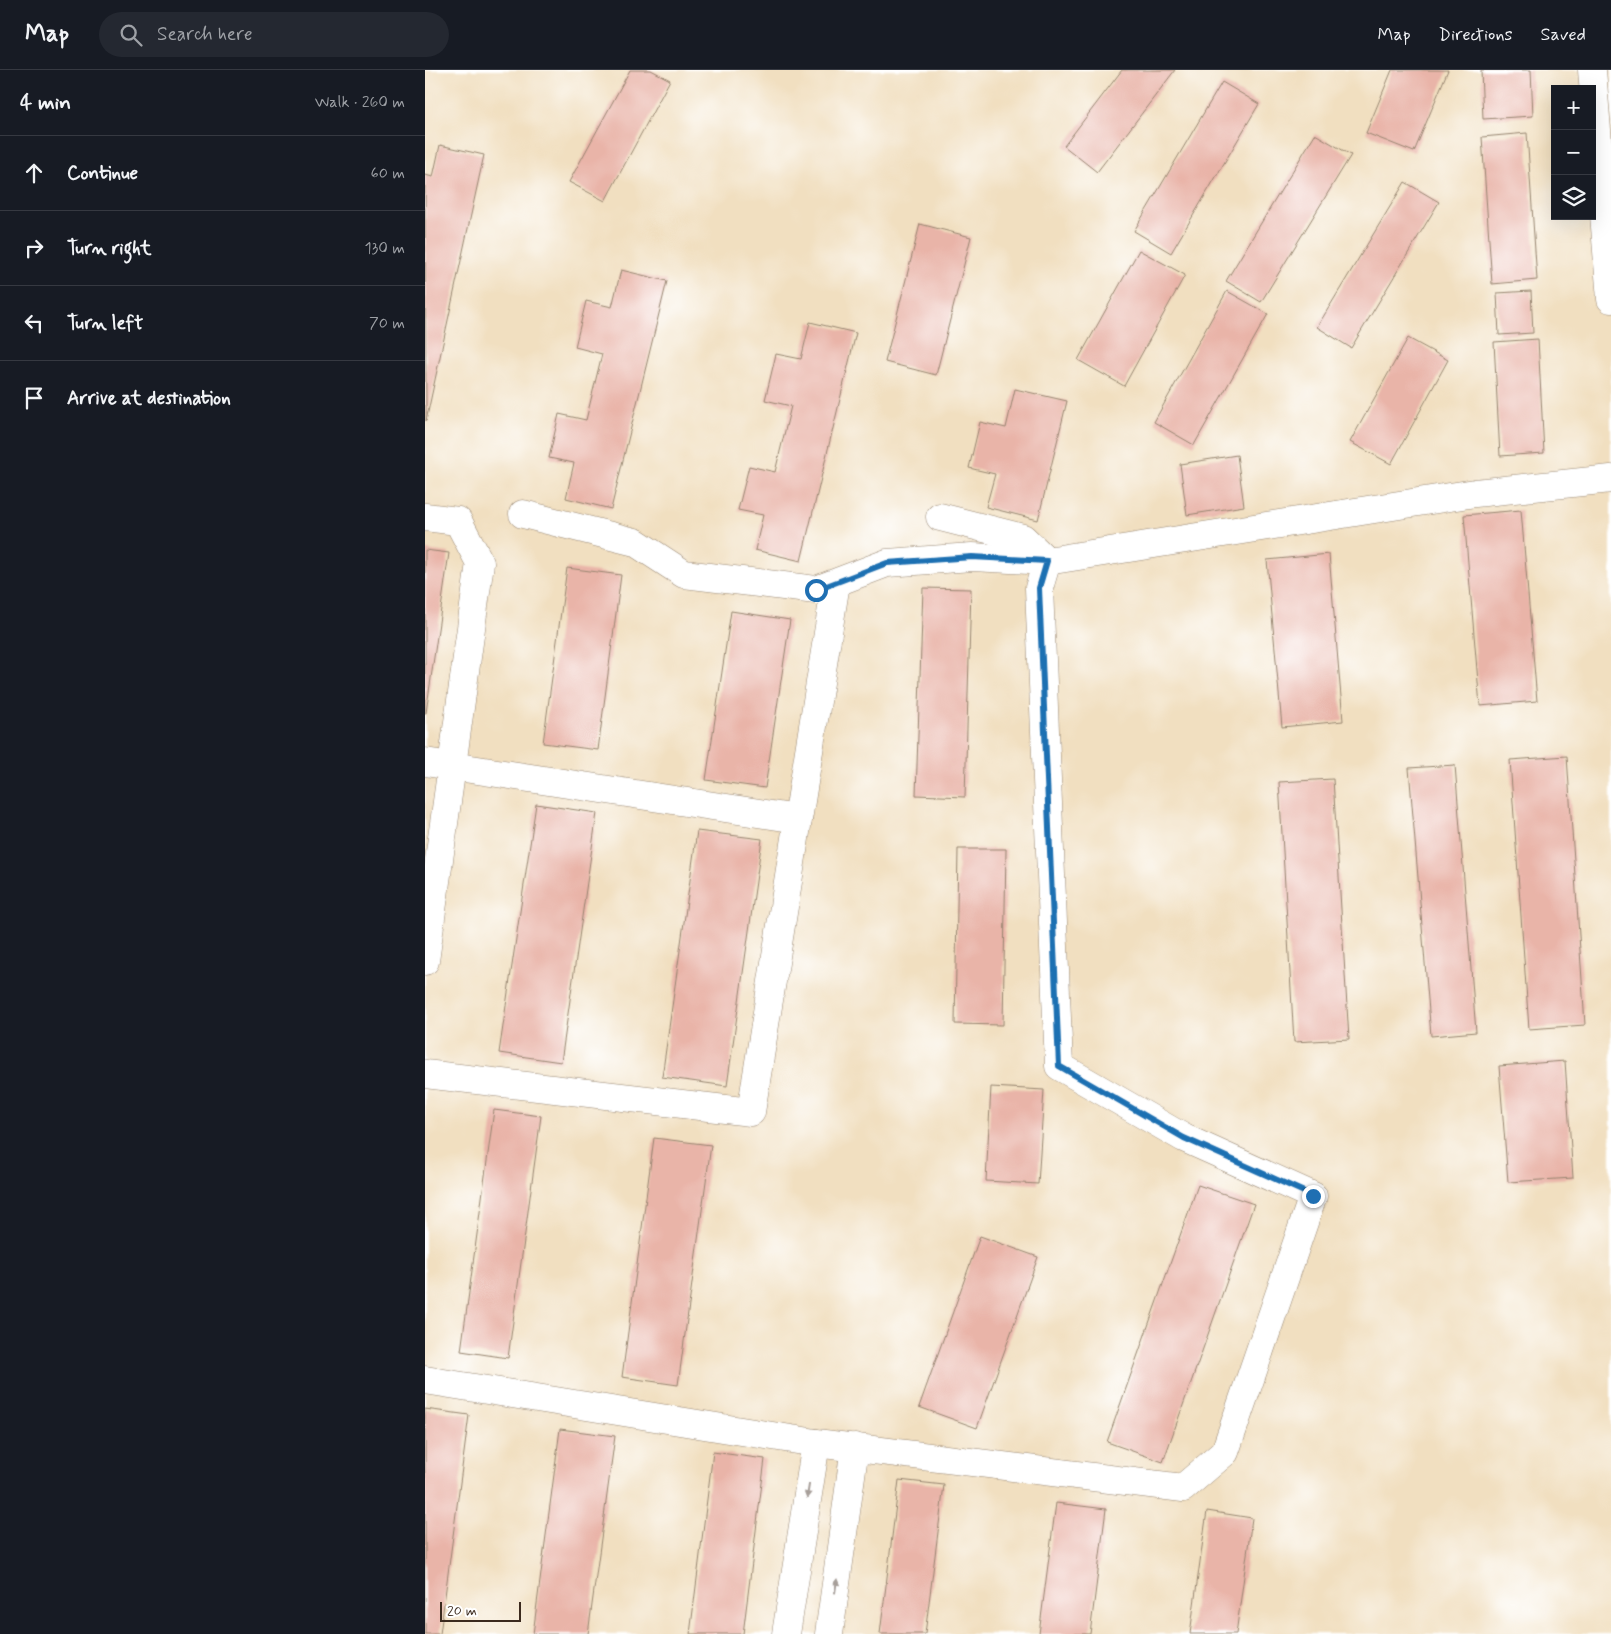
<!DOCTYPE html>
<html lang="en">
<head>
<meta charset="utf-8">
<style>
  :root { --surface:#171b24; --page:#242831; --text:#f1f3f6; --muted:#9ea1a6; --line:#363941 }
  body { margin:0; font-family:Mynerve,sans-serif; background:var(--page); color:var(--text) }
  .controls { position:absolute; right:15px; top:15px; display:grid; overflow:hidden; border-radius:0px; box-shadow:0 5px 20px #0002 }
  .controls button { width:45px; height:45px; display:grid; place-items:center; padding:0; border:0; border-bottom:1px solid var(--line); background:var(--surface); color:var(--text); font:25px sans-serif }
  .scale { position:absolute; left:15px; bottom:12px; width:81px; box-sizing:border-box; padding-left:5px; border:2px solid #3b2a1e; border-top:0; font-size:14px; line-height:18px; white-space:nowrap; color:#3b2a1e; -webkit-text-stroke:4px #fff; paint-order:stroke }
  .stop { position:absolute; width:15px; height:15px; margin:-11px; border:4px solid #1f6fb2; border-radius:50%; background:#fff }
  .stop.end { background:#1f6fb2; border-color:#fff; box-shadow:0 1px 5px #0008 }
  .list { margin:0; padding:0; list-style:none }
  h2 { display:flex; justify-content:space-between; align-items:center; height:65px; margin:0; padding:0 20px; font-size:21px }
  h2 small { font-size:16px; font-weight:400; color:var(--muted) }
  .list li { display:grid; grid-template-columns:32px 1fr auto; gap:15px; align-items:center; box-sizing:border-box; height:75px; padding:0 20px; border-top:1px solid var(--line) }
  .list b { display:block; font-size:19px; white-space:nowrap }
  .list em { font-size:16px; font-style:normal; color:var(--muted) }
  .icon { flex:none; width:28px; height:28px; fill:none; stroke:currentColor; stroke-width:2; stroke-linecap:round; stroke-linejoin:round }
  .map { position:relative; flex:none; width:1186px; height:1564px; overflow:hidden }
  header { display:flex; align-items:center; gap:30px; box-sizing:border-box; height:70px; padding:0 25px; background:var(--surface); border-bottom:1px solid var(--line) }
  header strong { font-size:24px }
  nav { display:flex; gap:28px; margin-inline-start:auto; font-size:18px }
  .search { width:350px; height:45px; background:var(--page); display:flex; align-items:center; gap:12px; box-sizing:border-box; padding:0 18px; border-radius:28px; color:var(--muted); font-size:19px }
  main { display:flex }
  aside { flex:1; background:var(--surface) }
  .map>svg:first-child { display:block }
  .building { fill:#e9b4a8 }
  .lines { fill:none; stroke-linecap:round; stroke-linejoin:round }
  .minor-casing { stroke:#96846f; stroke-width:29 }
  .major-casing { stroke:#96846f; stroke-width:29 }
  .minor { stroke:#fff; stroke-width:28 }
  .major { stroke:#fff; stroke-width:28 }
  .oneway { fill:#a79f9a }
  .route { stroke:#1f6fb2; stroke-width:6 }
</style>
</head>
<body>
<header>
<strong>Map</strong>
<div class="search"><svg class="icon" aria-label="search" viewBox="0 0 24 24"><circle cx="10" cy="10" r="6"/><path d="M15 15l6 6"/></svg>Search here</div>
<nav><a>Map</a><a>Directions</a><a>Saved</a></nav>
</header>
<main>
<aside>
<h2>4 min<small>Walk · 260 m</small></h2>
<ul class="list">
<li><svg class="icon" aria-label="ahead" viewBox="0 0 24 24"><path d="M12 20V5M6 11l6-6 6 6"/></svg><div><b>Continue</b></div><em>60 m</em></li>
<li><svg class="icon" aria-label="right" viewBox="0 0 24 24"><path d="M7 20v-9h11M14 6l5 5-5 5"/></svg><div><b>Turn right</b></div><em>130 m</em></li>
<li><svg class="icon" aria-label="left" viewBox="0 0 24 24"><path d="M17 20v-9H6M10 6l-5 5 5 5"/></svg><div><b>Turn left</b></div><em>70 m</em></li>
<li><svg class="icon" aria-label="arrive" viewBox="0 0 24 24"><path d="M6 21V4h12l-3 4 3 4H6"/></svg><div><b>Arrive at destination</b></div></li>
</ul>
</aside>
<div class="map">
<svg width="1186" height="1564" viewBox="0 0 1186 1564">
  <rect width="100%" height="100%" fill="#fff"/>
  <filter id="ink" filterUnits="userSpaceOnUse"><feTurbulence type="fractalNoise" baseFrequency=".02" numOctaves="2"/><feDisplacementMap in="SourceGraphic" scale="10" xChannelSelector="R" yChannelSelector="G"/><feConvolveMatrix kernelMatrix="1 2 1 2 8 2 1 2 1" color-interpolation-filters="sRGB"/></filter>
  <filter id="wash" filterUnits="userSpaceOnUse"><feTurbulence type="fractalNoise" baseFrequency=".0096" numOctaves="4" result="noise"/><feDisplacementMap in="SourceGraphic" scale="20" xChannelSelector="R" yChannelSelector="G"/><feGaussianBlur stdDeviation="1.12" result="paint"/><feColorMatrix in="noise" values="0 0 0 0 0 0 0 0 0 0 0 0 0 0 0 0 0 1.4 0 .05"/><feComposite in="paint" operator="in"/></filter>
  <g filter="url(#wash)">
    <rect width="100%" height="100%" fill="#f1dfc0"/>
    <g id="blocks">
      <g class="building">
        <path d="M205,0H226L245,10L180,131L144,112Z"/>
        <path d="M697,0H750L672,102L639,76Z"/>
        <path d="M967,0H1023L989,82L941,63Z"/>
        <path d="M1056,0H1106L1108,46L1058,49Z"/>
        <path d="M797,12L834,34L746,183L709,161Z"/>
        <path d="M1102,63L1112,210L1067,214L1057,67Z"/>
        <path d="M890,64L926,85L836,232L801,211Z"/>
        <path d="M15,75L59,85L1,351L0,105L8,107Z"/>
        <path d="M980,112L1014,132L926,278L892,257Z"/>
        <path d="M495,154L546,167L511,305L460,292Z"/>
        <path d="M714,180L760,205L699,316L653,290Z"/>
        <path d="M196,200L242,211L186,439L141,428L149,393L124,388L134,344L161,350L177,284L150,277L161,231L187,237Z"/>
        <path d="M802,221L843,244L769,375L729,352Z"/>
        <path d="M1106,221L1108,263L1074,265L1072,223Z"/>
        <path d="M385,252L431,263L376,491L330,480L338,445L313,440L324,396L350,402L366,336L340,330L351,284L376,289Z"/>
        <path d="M983,268L1023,290L966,394L925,372Z"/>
        <path d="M1113,269L1119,383L1075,386L1069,272Z"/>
        <path d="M590,319L642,331L613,450L561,437L570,404L544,398L555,352L581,358Z"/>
        <path d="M812,385L819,436L762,445L755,394Z"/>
        <path d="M1096,440L1112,631L1055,636L1039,445Z"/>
        <path d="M0,480L24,483L1,643H0Z"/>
        <path d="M904,484L918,651L857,657L842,490Z"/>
        <path d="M142,498L196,505L173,680L118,673Z"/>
        <path d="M498,518L546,519L540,727L491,725Z"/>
        <path d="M306,541L365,550L340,718L281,710Z"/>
        <path d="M1142,686L1160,955L1104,959L1085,690Z"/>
        <path d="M1030,695L1051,962L1006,966L984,698Z"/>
        <path d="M908,709L924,969L869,972L854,712Z"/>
        <path d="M111,734L172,743L136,992L74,983Z"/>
        <path d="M272,761L337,769L302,1016L237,1007Z"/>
        <path d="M533,779H581L578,955L530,954Z"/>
        <path d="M1140,991L1148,1108L1083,1112L1074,996Z"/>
        <path d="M566,1017L619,1020L613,1114L561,1111Z"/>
        <path d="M69,1040L116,1046L83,1288L36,1281Z"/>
        <path d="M229,1068L286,1075L253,1315L197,1307Z"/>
        <path d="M773,1115L829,1134L738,1392L682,1372Z"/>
        <path d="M555,1166L613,1187L552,1358L494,1337Z"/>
        <path d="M0,1339L44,1345L15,1564H0Z"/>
        <path d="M135,1359L190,1366L163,1564H108Z"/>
        <path d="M288,1382L340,1389L318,1564H265Z"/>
        <path d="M474,1410L519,1415L500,1564H455Z"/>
        <path d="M631,1433L681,1439L665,1564H614Z"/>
        <path d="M782,1441L827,1448L811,1564H765Z"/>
      </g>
    </g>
  </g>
  <g filter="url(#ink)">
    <use href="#blocks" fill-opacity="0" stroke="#96846f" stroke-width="1"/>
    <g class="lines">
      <defs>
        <g id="minor">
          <path d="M98,444L210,472L259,504L391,520L462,493L547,487L622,491L1050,423L1186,409"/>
          <path d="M0,447L33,451L55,493L0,891"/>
          <path d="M0,692L373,749"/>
          <path d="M0,1004L326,1042L411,513"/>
          <path d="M0,1310L391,1373L758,1418L800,1382L888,1126L759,1068L634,996L614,518L622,491L598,468L515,447"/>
          <path d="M361,1564L391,1373"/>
          <path d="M404,1564L430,1377"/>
        </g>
        <path id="major" d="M1167,0L1186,229"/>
      </defs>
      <use href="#minor" class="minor-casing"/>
      <use href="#major" class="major-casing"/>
      <use href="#minor" class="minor"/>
      <use href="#major" class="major"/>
    </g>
    <defs><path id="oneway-solid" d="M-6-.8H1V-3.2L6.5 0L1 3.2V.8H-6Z" transform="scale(1.25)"/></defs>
    <g class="oneway">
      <use href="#oneway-solid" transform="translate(383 1421) rotate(99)"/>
      <use href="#oneway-solid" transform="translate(411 1516) rotate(-82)"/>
    </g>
  </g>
  <g class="lines" filter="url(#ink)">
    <path class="route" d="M391,520L462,493L547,487L622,491L614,518L634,996L759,1068L888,1126"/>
  </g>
</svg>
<div class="controls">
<button>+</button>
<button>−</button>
<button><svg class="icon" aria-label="layers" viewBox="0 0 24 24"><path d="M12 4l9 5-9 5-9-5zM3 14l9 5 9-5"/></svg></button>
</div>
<div class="scale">20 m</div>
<div class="stop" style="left:391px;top:520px"></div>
<div class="stop end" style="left:888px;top:1126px"></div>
</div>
</main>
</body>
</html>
